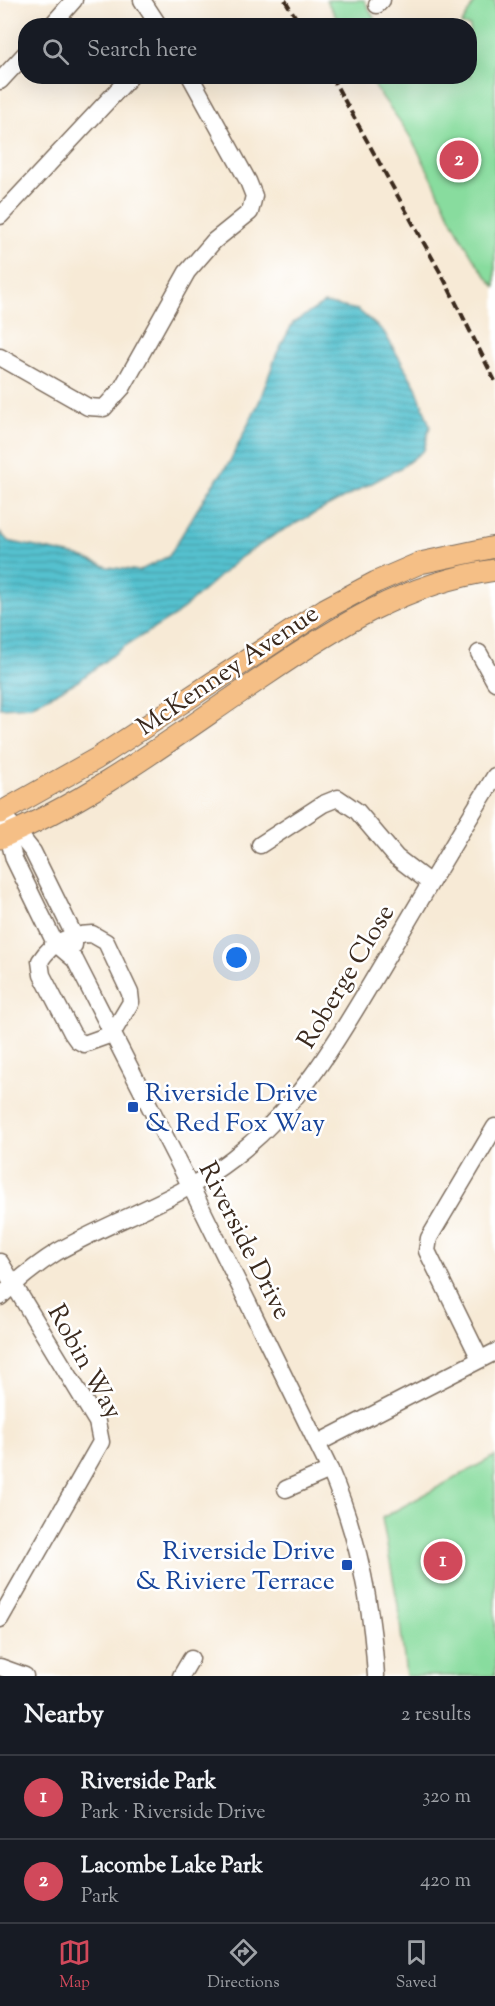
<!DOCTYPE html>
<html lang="en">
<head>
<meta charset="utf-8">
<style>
  :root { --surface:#171b24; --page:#20242c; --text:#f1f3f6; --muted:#9ea1a6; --line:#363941; --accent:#d1495b }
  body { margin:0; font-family:"Sorts Mill Goudy",serif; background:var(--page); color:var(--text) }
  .you { position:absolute; left:237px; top:958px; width:21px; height:21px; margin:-15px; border:4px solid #fff; border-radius:50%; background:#1a73e8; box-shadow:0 0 0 9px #1a73e833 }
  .badge { display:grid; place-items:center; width:39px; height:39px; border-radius:50%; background:var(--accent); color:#fff; font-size:20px; font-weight:700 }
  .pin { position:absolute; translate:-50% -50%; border:3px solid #fff; box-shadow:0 2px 6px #0006 }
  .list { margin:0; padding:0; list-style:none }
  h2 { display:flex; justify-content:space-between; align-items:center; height:78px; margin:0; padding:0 24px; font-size:26px }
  h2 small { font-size:20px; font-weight:400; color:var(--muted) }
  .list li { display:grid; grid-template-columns:39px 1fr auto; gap:18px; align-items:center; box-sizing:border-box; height:84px; padding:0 24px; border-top:2px solid var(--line) }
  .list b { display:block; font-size:22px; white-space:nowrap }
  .list p { margin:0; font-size:20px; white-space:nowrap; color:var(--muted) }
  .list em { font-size:20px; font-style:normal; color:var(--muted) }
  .icon { flex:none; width:33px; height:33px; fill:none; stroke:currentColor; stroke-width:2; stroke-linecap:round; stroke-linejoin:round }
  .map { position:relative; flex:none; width:495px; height:1676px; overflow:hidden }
  .search { position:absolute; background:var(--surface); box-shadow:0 6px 24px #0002; left:18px; right:18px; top:18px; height:66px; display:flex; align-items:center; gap:15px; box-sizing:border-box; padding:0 21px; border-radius:24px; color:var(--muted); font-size:22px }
  .sheet { height:246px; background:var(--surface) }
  nav { display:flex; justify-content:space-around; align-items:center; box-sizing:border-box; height:84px; border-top:2px solid var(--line); background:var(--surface); font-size:16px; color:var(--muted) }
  nav a { display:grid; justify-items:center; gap:3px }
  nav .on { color:var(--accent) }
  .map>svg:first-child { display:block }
  .park { fill:#88dc9e; stroke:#62835e; stroke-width:1.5 }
  .water { fill:url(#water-rules); stroke:#487676; stroke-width:1.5 }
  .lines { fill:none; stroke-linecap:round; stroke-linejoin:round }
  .minor-casing { stroke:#7d6d5e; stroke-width:19 }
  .major-casing { stroke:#7d6d5e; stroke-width:23 }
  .minor { stroke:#fff; stroke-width:16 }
  .major { stroke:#f5bf86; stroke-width:21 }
  .rail { stroke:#3b2a1e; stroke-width:4; stroke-dasharray:9 4.5; stroke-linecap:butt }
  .transit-dot { fill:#1a4fb4; stroke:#fff; stroke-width:2 }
  .labels { text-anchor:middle; stroke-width:5; stroke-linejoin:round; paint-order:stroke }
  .street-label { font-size:26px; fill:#3b2a1e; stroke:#fff }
  .transit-label { font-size:26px; fill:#164399; stroke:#fff; text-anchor:start }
</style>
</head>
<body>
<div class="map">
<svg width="495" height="1676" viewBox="0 0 495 1676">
  <defs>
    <pattern id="water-rules" width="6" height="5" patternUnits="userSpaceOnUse" patternTransform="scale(1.5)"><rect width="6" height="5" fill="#55c1cf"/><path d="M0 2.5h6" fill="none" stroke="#489da7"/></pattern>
  </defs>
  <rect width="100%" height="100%" fill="#fff"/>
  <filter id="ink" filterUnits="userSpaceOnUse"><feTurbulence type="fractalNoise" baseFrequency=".0167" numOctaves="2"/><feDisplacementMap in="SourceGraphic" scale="12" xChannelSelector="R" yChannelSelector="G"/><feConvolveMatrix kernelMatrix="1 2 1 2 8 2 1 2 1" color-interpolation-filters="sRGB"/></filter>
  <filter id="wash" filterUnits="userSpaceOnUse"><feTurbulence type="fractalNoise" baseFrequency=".008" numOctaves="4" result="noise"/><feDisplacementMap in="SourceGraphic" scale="24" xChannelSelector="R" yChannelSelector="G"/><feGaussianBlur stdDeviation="1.35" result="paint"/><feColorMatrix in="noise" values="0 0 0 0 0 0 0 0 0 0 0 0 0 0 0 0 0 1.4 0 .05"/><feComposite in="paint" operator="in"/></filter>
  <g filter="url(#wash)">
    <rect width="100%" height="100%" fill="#f7ead6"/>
    <g class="park">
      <path d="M326,0H364L378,25H341Z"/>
      <path d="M476,0H495V287C458,245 440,189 413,142C401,119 382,100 369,77H407L408,80L414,76H470V26L461,25Z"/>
      <path d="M495,1456V1676H406L398,1605L382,1518Z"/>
    </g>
    <path class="water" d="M324,303L358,310L384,332L416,387L430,426L424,450L402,467L276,534L241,557L176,615L125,646L78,681L31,706L0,708V532L8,541L78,556L108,567L139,571L169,556L209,490L229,463L259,402L277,353L293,323Z"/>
  </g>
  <g filter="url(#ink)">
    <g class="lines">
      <defs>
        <g id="minor">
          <path d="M142,0L159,26"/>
          <path d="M377,5L382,0"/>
          <path d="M51,26L74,0"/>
          <path d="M0,81L26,53"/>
          <path d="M0,216L131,76"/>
          <path d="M0,357L88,407L104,408L122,388L187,272L214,241L250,212L254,196L248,181L190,76"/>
          <path d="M479,653L495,682"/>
          <path d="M2,812L14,859L55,943L75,960L197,1199L330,1470C358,1535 372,1605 376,1676"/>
          <path d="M10,823L33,852L74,935V945"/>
          <path d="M260,845L323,804L338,798L357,811L396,857L430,883"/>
          <path d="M92,934L106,942L130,993L131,1002L112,1034L84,1044L77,1040L72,1033L42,975L40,961C53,941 69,935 92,934Z"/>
          <path d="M0,1262L97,1422L101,1442L0,1619"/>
          <path d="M0,1297C18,1280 36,1265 57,1252C115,1219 179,1200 233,1158C306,1101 341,1033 388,955C423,895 459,835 495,776"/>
          <path d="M480,1359L427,1251L429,1238L495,1127"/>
          <path d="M318,1443L495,1352"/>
          <path d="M286,1489L330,1470"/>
          <path d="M0,1667L25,1676"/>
          <path d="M181,1676L191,1659"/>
        </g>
        <g id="major">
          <path d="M0,813L96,759L325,609L376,582L420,563L495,547"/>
          <path d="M0,838C94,799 178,734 263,677C336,627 405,583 495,570"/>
        </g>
      </defs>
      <use href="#minor" class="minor-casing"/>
      <use href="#major" class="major-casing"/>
      <use href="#minor" class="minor"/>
      <use href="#major" class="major"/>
      <g class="rail">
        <path d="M285,0L301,26"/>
        <path d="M331,76L445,281L495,381"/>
      </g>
    </g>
  </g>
  <g class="transit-dot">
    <rect x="127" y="1101" width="12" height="12" rx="3"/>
    <rect x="341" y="1559" width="12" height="12" rx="3"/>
  </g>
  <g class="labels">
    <g class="street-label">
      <text transform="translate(227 669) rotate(-34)" y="9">McKenney Avenue</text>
      <text transform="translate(345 976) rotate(-59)" y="9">Roberge Close</text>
      <text transform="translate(246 1240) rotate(63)" y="9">Riverside Drive</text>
      <text transform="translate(86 1361) rotate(61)" y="9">Robin Way</text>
    </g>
    <g class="transit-label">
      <text x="145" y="1101">Riverside Drive<tspan x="145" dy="30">&amp; Red Fox Way</tspan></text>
      <text x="335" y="1559" text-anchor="end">Riverside Drive<tspan x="335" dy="30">&amp; Riviere Terrace</tspan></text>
    </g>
  </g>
</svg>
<div class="you"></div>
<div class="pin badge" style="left:443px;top:1561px">1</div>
<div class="pin badge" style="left:459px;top:160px">2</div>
<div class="search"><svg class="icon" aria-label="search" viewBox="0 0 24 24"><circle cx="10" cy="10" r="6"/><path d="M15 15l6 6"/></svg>Search here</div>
</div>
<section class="sheet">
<h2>Nearby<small>2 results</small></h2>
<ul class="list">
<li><span class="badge">1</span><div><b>Riverside Park</b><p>Park · Riverside Drive</p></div><em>320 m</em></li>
<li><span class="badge">2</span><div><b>Lacombe Lake Park</b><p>Park</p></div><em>420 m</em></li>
</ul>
</section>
<nav>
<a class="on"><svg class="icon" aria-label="map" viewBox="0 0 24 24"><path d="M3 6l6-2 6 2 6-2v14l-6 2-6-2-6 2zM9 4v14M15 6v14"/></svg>Map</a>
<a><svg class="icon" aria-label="directions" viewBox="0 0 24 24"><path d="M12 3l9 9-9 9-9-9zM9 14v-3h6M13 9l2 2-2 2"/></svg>Directions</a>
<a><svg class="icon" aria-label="saved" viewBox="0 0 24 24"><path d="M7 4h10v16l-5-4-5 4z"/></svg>Saved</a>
</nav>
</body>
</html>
